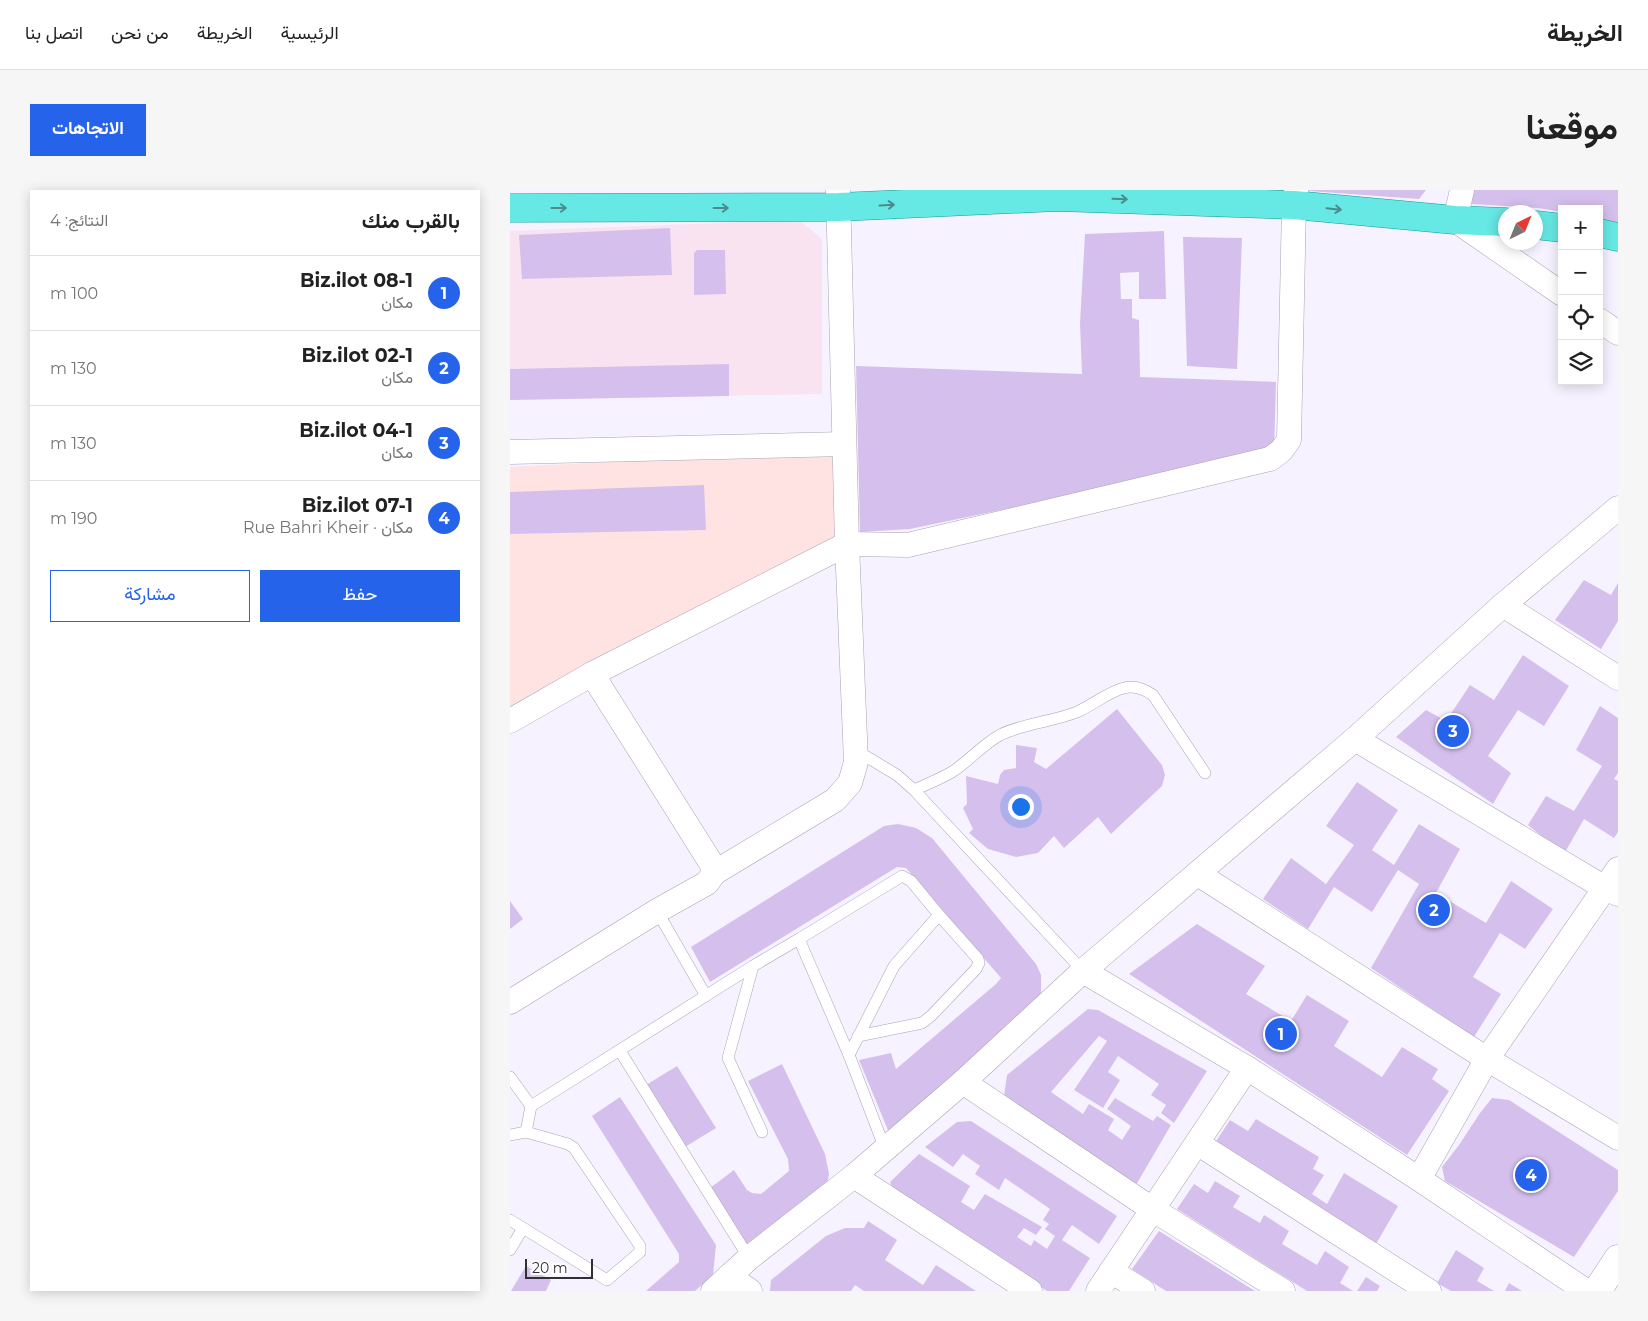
<!DOCTYPE html>
<html lang="ar">
<head>
<meta charset="utf-8">
<style>
  :root { --surface:#fff; --page:#f6f6f6; --text:#222; --muted:#767676; --line:#e0e0e0; --accent:#2563eb }
  body { margin:0; font-family:Montserrat,Vazirmatn,sans-serif; background:var(--page); color:var(--text); direction:rtl }
  .controls { position:absolute; right:15px; top:15px; display:grid; overflow:hidden; border-radius:0px; box-shadow:0 2px 12px #0003 }
  .controls button { width:45px; height:45px; display:grid; place-items:center; padding:0; border:0; border-bottom:1px solid var(--line); background:var(--surface); color:var(--text); font:25px sans-serif }
  .compass { position:absolute; left:988px; top:15px; width:45px; height:45px; border-radius:50%; background:var(--surface); box-shadow:0 2px 12px #0003; rotate:43deg }
  .scale { position:absolute; left:15px; bottom:12px; width:68px; box-sizing:border-box; padding-left:5px; border:2px solid #312e34; border-top:0; font-size:14px; line-height:18px; white-space:nowrap; color:#312e34; -webkit-text-stroke:4px #fff; paint-order:stroke }
  .you { position:absolute; left:510px; top:616px; width:18px; height:18px; margin:-12px; border:4px solid #fff; border-radius:50%; background:#1a73e8; box-shadow:0 0 0 8px #1a73e833 }
  .badge { display:grid; place-items:center; width:32px; height:32px; border-radius:50%; background:var(--accent); color:#fff; font-size:16px; font-weight:700 }
  .pin { position:absolute; translate:-50% -50%; border:2px solid #fff; box-shadow:0 1px 5px #0006 }
  .list { margin:0; padding:0; list-style:none }
  h2 { display:flex; justify-content:space-between; align-items:center; height:65px; margin:0; padding:0 20px; font-size:21px }
  h2 small { font-size:16px; font-weight:400; color:var(--muted) }
  .list li { display:grid; grid-template-columns:32px 1fr auto; gap:15px; align-items:center; box-sizing:border-box; height:75px; padding:0 20px; border-top:1px solid var(--line) }
  .list b { display:block; font-size:19px; white-space:nowrap }
  .list p { margin:0; font-size:16px; white-space:nowrap; color:var(--muted) }
  .list em { font-size:16px; font-style:normal; color:var(--muted) }
  .actions { display:flex; gap:10px; padding:15px 20px }
  .actions a { flex:1; padding:11px 0; border:1px solid var(--accent); border-radius:0px; text-align:center; font-size:18px; color:var(--accent) }
  .actions .main { background:var(--accent); color:#fff }
  .icon { flex:none; width:28px; height:28px; fill:none; stroke:currentColor; stroke-width:2; stroke-linecap:round; stroke-linejoin:round }
  .map { position:relative; flex:none; width:1108px; height:1101px; overflow:hidden; direction:ltr; border-radius:0px }
  header { display:flex; align-items:center; gap:30px; box-sizing:border-box; height:70px; padding:0 25px; background:var(--surface); border-bottom:1px solid var(--line) }
  header strong { font-size:24px }
  nav { display:flex; gap:28px; margin-inline-start:auto; font-size:18px }
  .intro { display:flex; align-items:center; justify-content:space-between; box-sizing:border-box; height:120px; padding:0 30px }
  h1 { margin:0; font-size:35px }
  .button { padding:12px 22px; border-radius:0px; background:var(--accent); color:#fff; font-size:18px; font-weight:700 }
  main { display:flex; gap:30px; padding:0 30px }
  aside { flex:1; background:var(--surface); border-radius:0px; box-shadow:0 2px 12px #0003 }
  .map>svg:first-child { display:block }
  .commercial { fill:#fae3f1 }
  .medical { fill:#fee3e2 }
  .building { fill:#d5c0ed }
  .lines { fill:none; stroke-linecap:round; stroke-linejoin:round }
  .lane-casing { stroke:#aaa3b2; stroke-width:12 }
  .street-casing { stroke:#aaa3b2; stroke-width:25 }
  .secondary-casing { stroke:#aaa3b2; stroke-width:29 }
  .primary-casing { stroke:#119d9b; stroke-width:29 }
  .lane { stroke:#fff; stroke-width:11 }
  .street { stroke:#fff; stroke-width:24 }
  .secondary { stroke:#fff; stroke-width:28 }
  .primary { stroke:#66e8e4; stroke-width:28 }
  .oneway { stroke:#4c8b8c }
</style>
</head>
<body>
<header>
<strong>الخريطة</strong>
<nav><a>الرئيسية</a><a>الخريطة</a><a>من نحن</a><a>اتصل بنا</a></nav>
</header>
<div class="intro"><h1>موقعنا</h1><a class="button">الاتجاهات</a></div>
<main>
<div class="map">
<svg width="1108" height="1101" viewBox="0 0 1108 1101">
  <rect width="100%" height="100%" fill="#f7f2ff"/>
  <path class="commercial" d="M289,30L312,49V204L0,210V41Z"/>
  <path class="medical" d="M328,261L330,350L0,523V277Z"/>
  <g class="building">
    <path d="M799,0H916L909,9L799,1Z"/>
    <path d="M964,0H1108V33L1089,29V19H1052V22L1028,18L961,14Z"/>
    <path d="M160,38L162,85L12,89L9,45Z"/>
    <path d="M654,41L656,109H629V82L610,83L611,109H622V128L629,130L630,187L766,192L764,263L400,339L350,342L346,176L572,184L570,133L575,44Z"/>
    <path d="M673,47L732,48L727,179L677,176Z"/>
    <path d="M187,60H215L216,104L184,105V63Z"/>
    <path d="M219,174V206L0,210V179Z"/>
    <path d="M194,295L196,340L0,344V302Z"/>
    <path d="M1074,390L1101,405L1108,393V431L1091,459L1045,430Z"/>
    <path d="M1013,465L1059,496L1034,536L1008,520L978,566L1001,583L983,614L886,547L916,520L936,531L960,495L984,510Z"/>
    <path d="M1090,516L1108,528V583L1104,589L1108,591V642L1104,648L1074,629L1054,664L1018,635L1036,606L1064,621L1092,576L1066,560Z"/>
    <path d="M607,519L652,575L655,585L652,596L601,644L588,627L554,658L544,646L528,663L506,667L478,659L459,643L463,639L453,618L457,614L456,586L488,594L490,585L494,580L506,578V555L527,558L524,572L536,579Z"/>
    <path d="M847,592L888,620L862,660L884,675L909,634L950,659L926,703L976,733L1001,691L1043,719L1015,759L990,743L963,787L991,804L964,847L861,778L909,694L888,680L862,722L824,697L798,739L753,709L781,668L816,694L844,655L816,636Z"/>
    <path d="M388,634L406,638L422,648L526,774L531,785V802L525,813L380,945L349,870L381,863L386,879L486,794L491,788L396,678L387,677L200,792L181,757L374,636Z"/>
    <path d="M0,711L13,729L0,739Z"/>
    <path d="M687,734L755,776L736,804L781,831L797,805L839,831L824,856L872,887L892,857L928,879L922,889L939,901L897,965L619,784Z"/>
    <path d="M578,819L588,820L697,881L664,933L651,923L656,915L641,905L649,894L608,866L598,882L610,890L593,918L564,900L597,851L589,846L541,902L573,924L579,914L604,929L598,940L612,950L621,936L597,919L605,908L643,931L647,926L661,935L626,995L494,906L497,885Z"/>
    <path d="M272,874L315,964L319,984L317,995L241,1057L234,1052L200,998L224,980L237,1000L242,1003L251,1004L279,981L278,969L238,891Z"/>
    <path d="M167,876L206,938L175,957L136,895Z"/>
    <path d="M110,907L206,1055L203,1085L185,1101H136L169,1072V1064L82,926Z"/>
    <path d="M982,908L999,910L1108,980V1001L1064,1067L935,991L932,977L949,955L970,923Z"/>
    <path d="M746,929L809,967L803,979L814,985L802,1004L817,1014L834,983L888,1016L866,1054L705,953L720,930L738,941Z"/>
    <path d="M461,931L607,1026L589,1054L562,1035L552,1050L580,1068L559,1101H537L386,1006L380,992L409,964L460,996L451,1012L464,1020L475,1004L532,1037L526,1045L514,1038L507,1047L521,1056L524,1050L537,1059L545,1046L535,1039L539,1034L533,1030L540,1019L495,988L489,1000L465,984L470,976L453,964L443,977L415,957L447,932Z"/>
    <path d="M705,991L730,1006L723,1017L750,1033L754,1025L779,1041L772,1054L807,1075L815,1061L839,1077L830,1093L843,1101H797L667,1019L684,994L698,1003Z"/>
    <path d="M358,1031L387,1050L375,1070L413,1095L426,1075L466,1101H354L345,1095L341,1101H260L261,1090L316,1046L335,1038H354Z"/>
    <path d="M649,1041L745,1101H656L622,1079Z"/>
    <path d="M946,1060L974,1078L967,1091L984,1101H941L927,1093Z"/>
    <path d="M16,1076L41,1090L36,1101H1Z"/>
    <path d="M856,1087L870,1096L867,1101H847Z"/>
    <path d="M999,1093L1012,1101H995Z"/>
  </g>
  <g class="lines">
    <defs>
      <g id="lane">
        <path d="M347,561L387,585L404,600L573,781"/>
        <path d="M404,600C417,594 430,589 442,582C459,571 472,555 490,545C514,533 542,532 567,522C583,515 598,502 614,498C625,495 634,499 643,505L695,583"/>
        <path d="M147,721L196,806"/>
        <path d="M289,749L392,686L401,691L429,725L468,769L469,773L466,779L421,826L412,833L348,846"/>
        <path d="M243,776L218,868L252,942"/>
        <path d="M110,861L239,1068"/>
        <path d="M339,865L384,776L429,725"/>
        <path d="M0,887L21,916L16,942L58,954L64,958L130,1056V1062L97,1090L13,1038"/>
        <path d="M21,916L243,776L289,749L339,865L375,959"/>
        <path d="M0,945L16,942"/>
        <path d="M0,1030L13,1038L0,1060"/>
      </g>
      <g id="street">
        <path d="M952,0L945,30L1052,104"/>
        <path d="M1089,130L1108,143"/>
        <path d="M0,262L334,254"/>
        <path d="M993,415L1108,488"/>
        <path d="M0,531L82,484L337,354L398,355L760,269L771,261L779,250L784,15L786,0"/>
        <path d="M845,549L1095,698L1108,704"/>
        <path d="M204,683L325,610L340,593L346,572L337,354L328,0"/>
        <path d="M688,684L977,869L1108,948"/>
        <path d="M573,781L737,878L909,989L1076,1101"/>
        <path d="M0,812L147,721L197,693L204,683L201,673L82,484"/>
        <path d="M453,892L642,1019L773,1101"/>
        <path d="M687,953L919,1101"/>
        <path d="M344,986L520,1101"/>
        <path d="M909,989L977,869L1108,679"/>
        <path d="M601,1081L633,1101"/>
        <path d="M219,1086L240,1101"/>
        <path d="M203,1101L239,1068L344,986L453,892L573,781L845,549L993,415L1108,318"/>
        <path d="M588,1101L737,878"/>
      </g>
      <path id="secondary" d="M1087,1101L1108,1069"/>
      <g id="primary">
        <path d="M0,18L329,17L547,7L784,15L945,30L996,32"/>
        <path d="M1026,35L1052,38"/>
        <path d="M1089,43L1108,47"/>
      </g>
    </defs>
    <use href="#lane" class="lane-casing"/>
    <use href="#street" class="street-casing"/>
    <use href="#secondary" class="secondary-casing"/>
    <use href="#primary" class="primary-casing"/>
    <use href="#lane" class="lane"/>
    <use href="#street" class="street"/>
    <use href="#secondary" class="secondary"/>
    <use href="#primary" class="primary"/>
  </g>
  <defs><path id="oneway-shaft" d="M-6 0H5M1.5-3L5.5 0L1.5 3" fill="none" stroke-width="1.6" stroke-linecap="round" stroke-linejoin="round" transform="scale(1.25)"/></defs>
  <g class="oneway">
    <use href="#oneway-shaft" transform="translate(610 9) rotate(2)"/>
    <use href="#oneway-shaft" transform="translate(377 15) rotate(-3)"/>
    <use href="#oneway-shaft" transform="translate(49 18)"/>
    <use href="#oneway-shaft" transform="translate(211 18)"/>
    <use href="#oneway-shaft" transform="translate(824 19) rotate(6)"/>
  </g>
</svg>
<div class="controls">
<button>+</button>
<button>−</button>
<button><svg class="icon" aria-label="locate" viewBox="0 0 24 24"><circle cx="12" cy="12" r="6"/><path d="M12 2v4M12 18v4M2 12h4M18 12h4"/></svg></button>
<button><svg class="icon" aria-label="layers" viewBox="0 0 24 24"><path d="M12 4l9 5-9 5-9-5zM3 14l9 5 9-5"/></svg></button>
</div>
<svg class="compass" viewBox="-18 -18 36 36"><path d="M0-13l5 13h-10z" fill="#e53935"/><path d="M0 13l5-13h-10z" fill="#767676"/></svg>
<div class="scale">20 m</div>
<div class="you"></div>
<div class="pin badge" style="left:771px;top:844px">1</div>
<div class="pin badge" style="left:924px;top:720px">2</div>
<div class="pin badge" style="left:943px;top:541px">3</div>
<div class="pin badge" style="left:1021px;top:985px">4</div>
</div>
<aside>
<h2>بالقرب منك<small>النتائج: 4</small></h2>
<ul class="list">
<li><span class="badge">1</span><div><b>Biz.ilot 08-1</b><p>مكان</p></div><em>100 m</em></li>
<li><span class="badge">2</span><div><b>Biz.ilot 02-1</b><p>مكان</p></div><em>130 m</em></li>
<li><span class="badge">3</span><div><b>Biz.ilot 04-1</b><p>مكان</p></div><em>130 m</em></li>
<li><span class="badge">4</span><div><b>Biz.ilot 07-1</b><p>مكان · Rue Bahri Kheir</p></div><em>190 m</em></li>
</ul>
<div class="actions"><a class="main">حفظ</a><a>مشاركة</a></div>
</aside>
</main>
</body>
</html>
